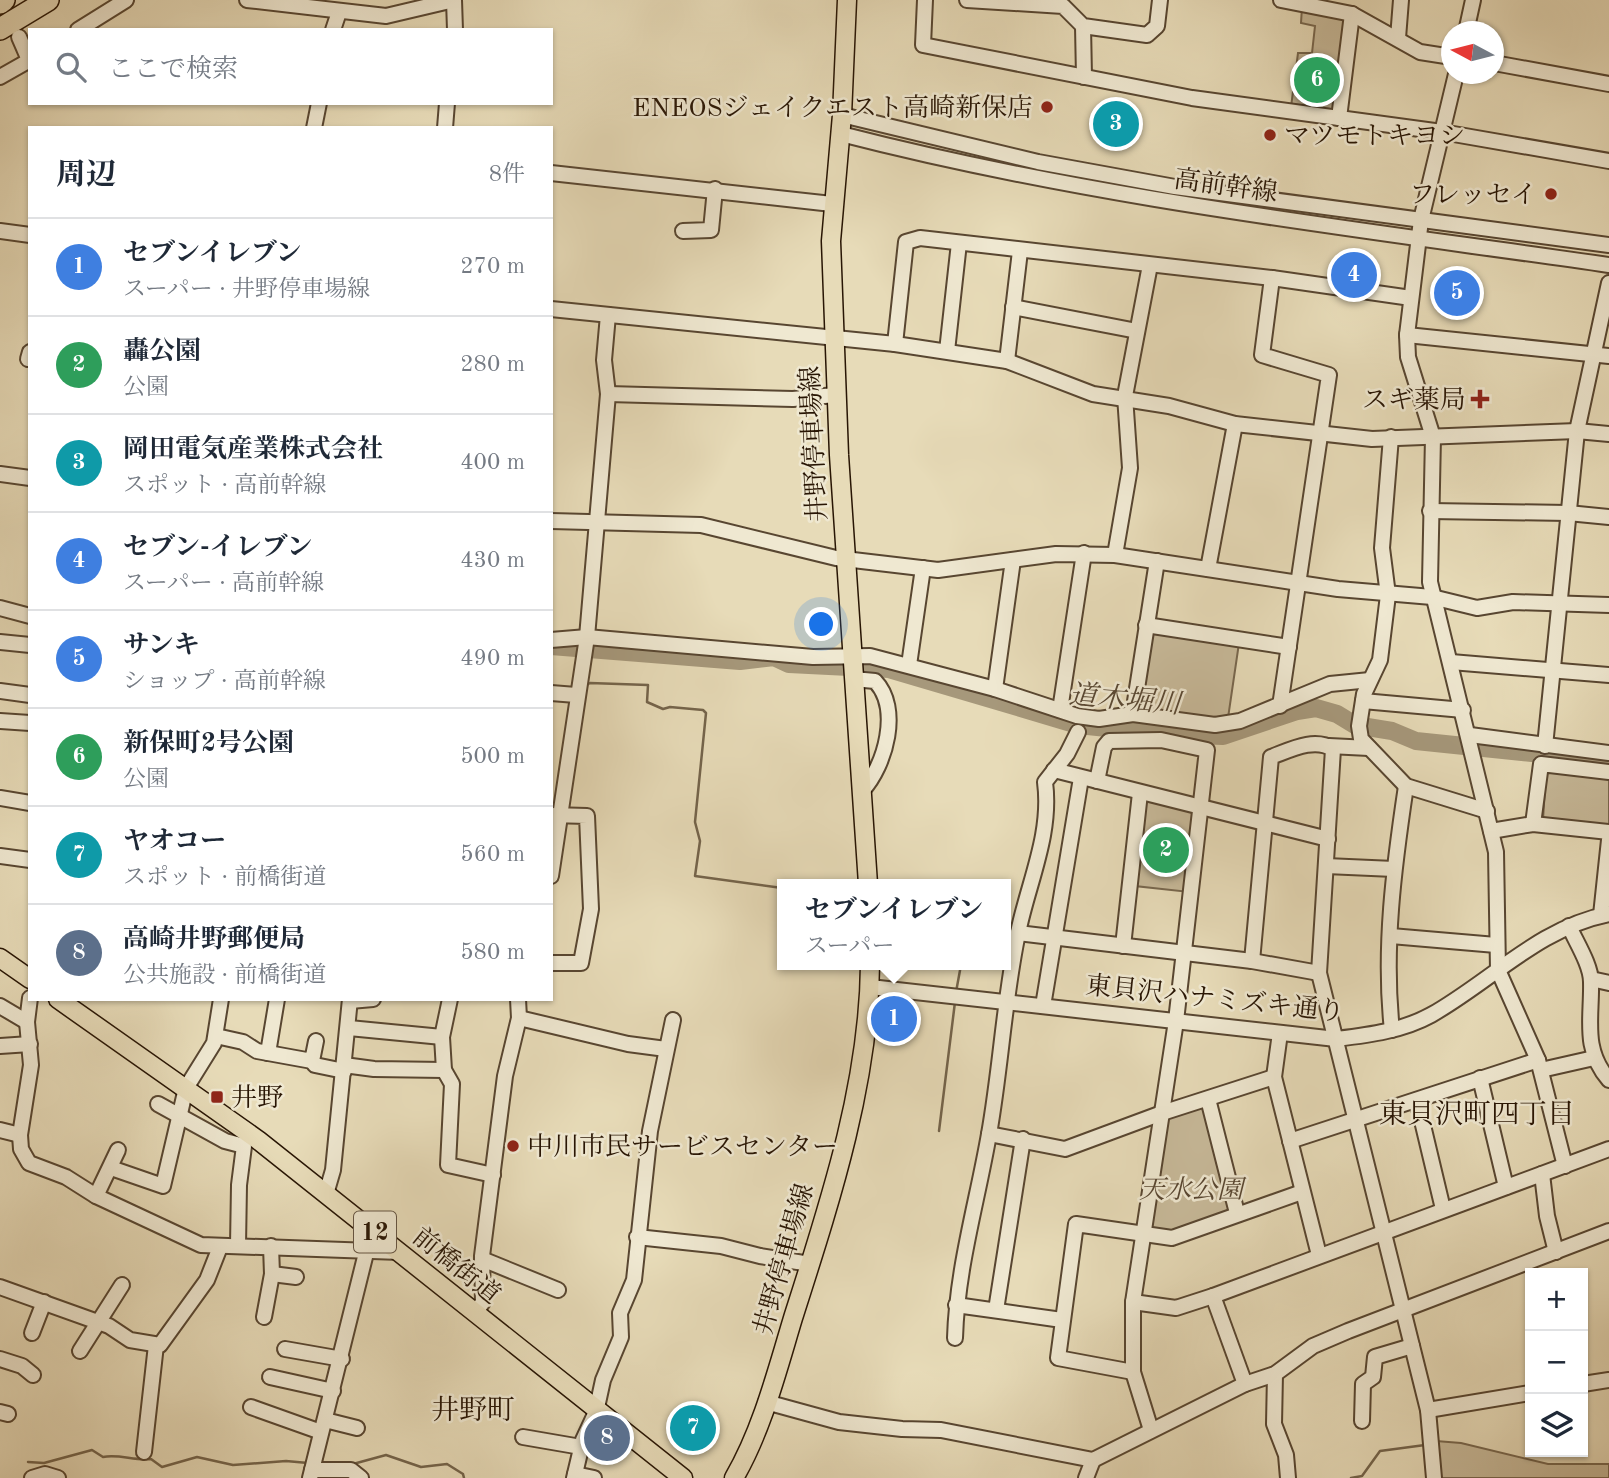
<!DOCTYPE html>
<html lang="ja">
<head>
<meta charset="utf-8">
<style>
  :root { --surface:#fff; --page:#f6f6f7; --text:#1f2937; --muted:#747a83; --line:#e0e1e3; --accent:#0f766e }
  body { margin:0; font-family:"Old Standard TT","Noto Serif JP",serif; background:var(--page); color:var(--text) }
  .controls { position:absolute; right:21px; bottom:21px; display:grid; overflow:hidden; border-radius:0px; box-shadow:0 2px 5px #0004 }
  .controls button { width:63px; height:63px; display:grid; place-items:center; padding:0; border:0; border-bottom:2px solid var(--line); background:var(--surface); color:var(--text); font:35px sans-serif }
  .compass { position:absolute; left:1441px; top:21px; width:63px; height:63px; border-radius:50%; background:var(--surface); box-shadow:0 2px 5px #0004; rotate:277deg }
  .you { position:absolute; left:822px; top:625px; width:24px; height:24px; margin:-18px; border:5px solid #fff; border-radius:50%; background:#1a73e8; box-shadow:0 0 0 10px #1a73e833 }
  .badge { display:grid; place-items:center; width:46px; height:46px; border-radius:50%; background:var(--accent); color:#fff; font-size:23px; font-weight:700 }
  .pin { position:absolute; translate:-50% -50%; border:4px solid #fff; box-shadow:0 2px 7px #0006 }
  .popup { position:absolute; left:777px; top:879px; width:234px; height:91px; box-sizing:border-box; display:grid; place-content:center; border-radius:0px; background:var(--surface); filter:drop-shadow(0 2px 5px #0005); font-size:23px; white-space:nowrap; color:var(--muted) }
  .popup b { font-size:26px; color:var(--text) }
  .popup::after { content:''; position:absolute; left:50%; top:100%; margin-left:-14px; border:14px solid transparent; border-top-color:var(--surface) }
  .list { margin:0; padding:0; list-style:none }
  h2 { display:flex; justify-content:space-between; align-items:center; height:91px; margin:0; padding:0 28px; font-size:30px }
  h2 small { font-size:23px; font-weight:400; color:var(--muted) }
  .list li { display:grid; grid-template-columns:46px 1fr auto; gap:21px; align-items:center; box-sizing:border-box; height:98px; padding:0 28px; border-top:2px solid var(--line) }
  .list b { display:block; font-size:26px; white-space:nowrap }
  .list p { margin:0; font-size:23px; white-space:nowrap; color:var(--muted) }
  .list em { font-size:23px; font-style:normal; color:var(--muted) }
  .icon { flex:none; width:38px; height:38px; fill:none; stroke:currentColor; stroke-width:2; stroke-linecap:round; stroke-linejoin:round }
  .map { position:relative; flex:none; width:1609px; height:1478px; overflow:hidden }
  .search { position:absolute; background:var(--surface); box-shadow:0 2px 5px #0004; left:28px; top:28px; width:525px; height:77px; display:flex; align-items:center; gap:18px; box-sizing:border-box; padding:0 24px; border-radius:0px; color:var(--muted); font-size:26px }
  .panel { position:absolute; background:var(--surface); box-shadow:0 2px 5px #0004; left:28px; top:126px; width:525px; height:875px; border-radius:0px }
  .map>svg:first-child { display:block }
  .green { fill:#c7b999; stroke:#78674e; stroke-width:2 }
  .lines { fill:none; stroke-linecap:round; stroke-linejoin:round }
  .stream { stroke:#74644b; stroke-width:2.5 }
  .river { stroke:#a6987b; stroke-width:18 }
  .minor-casing { stroke:#584631; stroke-width:18 }
  .major-casing { stroke:#281504; stroke-width:21 }
  .highway-casing { stroke:#281504; stroke-width:24 }
  .minor { stroke:#efe8d1; stroke-width:14 }
  .major { stroke:#e7dbb8; stroke-width:18 }
  .highway { stroke:#e7dbb8; stroke-width:21 }
  .poi-dot { fill:#8f2418; stroke:#efe8d1; stroke-width:2.5 }
  .labels { text-anchor:middle; stroke-width:5; stroke-linejoin:round; paint-order:stroke }
  .shield { fill:#efe8d1; stroke:#645442; stroke-width:2 }
  .shield-label { font-size:24px; font-weight:bold; fill:#281504 }
  .poi-label { font-size:26px; fill:#281504; stroke:#efe8d1; text-anchor:end }
  .street-label { font-size:26px; fill:#281504; stroke:#efe8d1 }
  .park-label { font-size:26px; font-style:italic; fill:#584631; stroke:#efe8d1 }
  .water-label { font-size:28px; font-style:italic; fill:#5a4934; stroke:#efe8d1 }
  .neighbourhood-label { font-size:28px; fill:#281504; stroke:#efe8d1 }
</style>
</head>
<body>
<div class="map">
<svg width="1609" height="1478" viewBox="0 0 1609 1478">
  <rect width="100%" height="100%" fill="#e7dbb8"/>
  <filter id="stains"><feTurbulence type="fractalNoise" baseFrequency=".00286" numOctaves="4"/><feColorMatrix values="0 0 0 0 .2 0 0 0 0 .09 0 0 0 0 .02 0 0 0 .5 -.17"/></filter>
  <radialGradient id="worn" r=".72"><stop offset=".6" stop-color="#630" stop-opacity="0"/><stop offset="1" stop-color="#630" stop-opacity=".3"/></radialGradient>
  <g class="green">
    <path d="M1302,7L1347,16L1336,109L1332,112L1291,107L1298,53H1312L1315,26L1301,23Z"/>
    <path d="M1154,630L1239,643L1228,718L1216,722L1140,710L1149,633Z"/>
    <path d="M1550,769L1609,776V826L1543,820L1546,772Z"/>
    <path d="M1148,798L1194,810L1189,892L1135,886L1144,801Z"/>
    <path d="M1203,1105L1231,1208L1229,1213L1176,1233L1151,1231L1166,1118Z"/>
    <path d="M1436,1441L1461,1443L1548,1464H1609V1478H1439Z"/>
  </g>
  <g class="lines">
    <g class="stream">
      <path d="M585,686L590,683L648,685L647,702L663,709L670,707L703,710L706,713L695,822L700,841L695,876L782,888"/>
      <path d="M956,992L961,965"/>
      <path d="M939,1131L955,1002"/>
      <path d="M28,1462L44,1463L92,1450L103,1457C120,1454 134,1461 151,1459L162,1467L197,1457L233,1465L286,1461L308,1463"/>
      <path d="M353,1464L386,1455L421,1467L447,1464L463,1474L464,1478"/>
      <path d="M1351,1478L1362,1476L1380,1451L1425,1445"/>
    </g>
    <path class="river" d="M551,646L740,661L774,657L789,664L889,669L1078,725L1107,728L1159,725L1196,735L1223,736L1297,711L1316,708L1337,714L1355,725L1392,731L1416,741L1609,761"/>
    <defs>
      <g id="minor">
        <path d="M247,0L386,16L454,0"/>
        <path d="M454,0L455,30"/>
        <path d="M925,0L923,45L1192,98L1442,132L1609,161"/>
        <path d="M967,0L1063,6L1083,26L1147,35L1157,26L1160,0"/>
        <path d="M1281,0L1352,14L1420,52L1452,57"/>
        <path d="M1083,26L1084,77"/>
        <path d="M78,30L126,0"/>
        <path d="M333,30L339,12"/>
        <path d="M1466,32L1473,0"/>
        <path d="M19,37L29,60"/>
        <path d="M1398,38L1401,0"/>
        <path d="M1494,63L1609,84"/>
        <path d="M1456,74L1421,220L1407,335L1408,357L1433,437L1430,582L1496,852L1498,970L1538,1060L1565,1166"/>
        <path d="M0,77L30,60"/>
        <path d="M842,115L1038,162L1175,187L1609,245"/>
        <path d="M1339,118L1352,14"/>
        <path d="M314,128L319,103"/>
        <path d="M445,128L447,103"/>
        <path d="M841,134C1093,199 1352,228 1609,265"/>
        <path d="M551,173L832,204"/>
        <path d="M0,231L30,235"/>
        <path d="M683,231L711,230L715,189"/>
        <path d="M1272,278L1262,355L1329,375L1280,706"/>
        <path d="M1013,307L1137,331"/>
        <path d="M551,309L895,344L1007,361L1093,394L1169,406L1235,424L1372,439L1577,431L1609,434"/>
        <path d="M1407,335L1609,356"/>
        <path d="M895,344L906,242L920,238L1272,278L1411,298"/>
        <path d="M947,351L959,243"/>
        <path d="M28,359L30,352"/>
        <path d="M1007,361L1020,251"/>
        <path d="M608,394L793,399L835,395"/>
        <path d="M1391,437L1382,548L1388,595L1380,660L1364,694L1359,726L1361,739L1406,786L1487,811"/>
        <path d="M0,474L30,478"/>
        <path d="M1430,511L1568,513L1609,517"/>
        <path d="M551,521L701,525L836,558L938,570L1056,554L1115,555L1338,589L1432,597L1477,608L1513,602L1609,605"/>
        <path d="M1115,555L1130,468L1125,396L1150,265"/>
        <path d="M1208,569L1235,424"/>
        <path d="M0,608L30,616"/>
        <path d="M1146,625L1289,647"/>
        <path d="M551,640L587,637L813,657L870,656L995,689L1077,716L1099,719L1133,714L1215,725L1240,721L1330,684L1370,680"/>
        <path d="M0,642L30,645"/>
        <path d="M1451,662L1609,675"/>
        <path d="M909,665L923,568"/>
        <path d="M853,679L875,681C901,708 886,765 862,791"/>
        <path d="M995,689L1013,560"/>
        <path d="M0,691L30,695"/>
        <path d="M551,693L576,695"/>
        <path d="M1363,701L1463,710"/>
        <path d="M1060,710L1084,553"/>
        <path d="M1133,714L1157,561"/>
        <path d="M0,721L30,723"/>
        <path d="M1470,735L1609,753"/>
        <path d="M1329,746L1369,748"/>
        <path d="M1545,746L1577,431L1609,283"/>
        <path d="M1054,770L1328,839"/>
        <path d="M1097,781L1104,747L1109,741L1161,740L1207,750L1176,1021L1133,1302V1372L1151,1430"/>
        <path d="M0,798L30,803"/>
        <path d="M551,815L587,816L591,909L581,963H551"/>
        <path d="M1533,824L1541,764L1609,772"/>
        <path d="M1491,831L1533,824L1609,832"/>
        <path d="M0,856L30,860"/>
        <path d="M1326,866L1394,869"/>
        <path d="M551,876L587,637L608,394L604,360L608,315"/>
        <path d="M1601,915L1609,840"/>
        <path d="M1569,926C1576,942 1591,965 1591,982C1592,1018 1582,1049 1609,1080"/>
        <path d="M1018,933L1252,961L1319,973"/>
        <path d="M1391,936L1496,945"/>
        <path d="M1123,946L1140,793"/>
        <path d="M1252,961L1271,757C1290,750 1314,737 1333,749L1319,973L1428,1410L1434,1478"/>
        <path d="M1591,979L1609,983"/>
        <path d="M870,987L1336,1039C1368,1035 1402,1031 1431,1015C1490,982 1540,927 1609,914"/>
        <path d="M30,998L27,1022L31,1065L20,1135L21,1149L29,1163L66,1177L96,1196L201,1245L400,1252"/>
        <path d="M450,999L442,1037L444,1070L452,1084L448,1165L493,1175"/>
        <path d="M350,1001L373,999"/>
        <path d="M0,1006L27,1022"/>
        <path d="M1043,1006L1081,778"/>
        <path d="M519,1018L628,1044L666,1049"/>
        <path d="M349,1028L442,1037"/>
        <path d="M1392,1030C1383,949 1394,866 1406,786"/>
        <path d="M1280,1033L1274,1077L1319,1255"/>
        <path d="M216,1036L243,1042L257,1051L312,1061L316,1041"/>
        <path d="M0,1046L30,1044"/>
        <path d="M268,1053L277,999"/>
        <path d="M312,1061L315,1065L344,1071"/>
        <path d="M344,1065L374,1069L444,1070"/>
        <path d="M1541,1070L1594,1058"/>
        <path d="M1480,1078L1506,1187"/>
        <path d="M1208,1099L1237,1213"/>
        <path d="M1417,1100L1443,1209"/>
        <path d="M158,1104L225,1141L244,1146L239,1185L238,1245"/>
        <path d="M0,1130L20,1135"/>
        <path d="M989,1134L1065,1149L1162,1113L1274,1077"/>
        <path d="M1290,1141L1538,1060"/>
        <path d="M111,1168L163,1186L186,1088L214,1043L221,999"/>
        <path d="M1542,1174L1547,1216L1556,1252"/>
        <path d="M326,1194L333,1170L350,999"/>
        <path d="M96,1196L118,1150"/>
        <path d="M637,1237L721,1246L760,1256L810,1264"/>
        <path d="M482,1259L558,1290"/>
        <path d="M272,1274L296,1277"/>
        <path d="M0,1287L109,1326L130,1340L160,1345L207,1280L220,1247"/>
        <path d="M1213,1296L1245,1384"/>
        <path d="M1133,1302L1176,1308L1213,1296L1609,1149"/>
        <path d="M956,1305L1062,1320"/>
        <path d="M996,1310L1023,1139"/>
        <path d="M475,1313L483,1302L482,1256L505,1076L519,1018L518,999"/>
        <path d="M264,1317L272,1274L271,1246"/>
        <path d="M32,1333L44,1302"/>
        <path d="M955,1338C957,1268 977,1203 989,1134C1001,1067 1004,999 1018,933C1028,883 1052,835 1045,782L1067,754L1078,732"/>
        <path d="M285,1349L342,1359"/>
        <path d="M80,1351L122,1285"/>
        <path d="M0,1359L22,1366L33,1375"/>
        <path d="M1133,1372L1058,1358L1076,1224L1172,1238L1302,1192"/>
        <path d="M1275,1374L1274,1424L1286,1455L1288,1478"/>
        <path d="M270,1377L333,1391"/>
        <path d="M1583,1384L1609,1380"/>
        <path d="M766,1402L839,1422L902,1429L941,1430L1093,1460L1245,1384L1275,1374L1313,1346L1348,1331L1609,1231"/>
        <path d="M251,1407L321,1432"/>
        <path d="M1428,1410L1530,1393"/>
        <path d="M0,1412L8,1414"/>
        <path d="M325,1420L357,1428"/>
        <path d="M1362,1421L1363,1384L1373,1377L1375,1357L1412,1346"/>
        <path d="M523,1437L581,1447"/>
        <path d="M144,1452L156,1345"/>
        <path d="M312,1470H351L361,1478"/>
        <path d="M575,1474L594,1478"/>
        <path d="M32,1478L45,1474L58,1478"/>
        <path d="M310,1478L367,1249"/>
        <path d="M574,1478L583,1440L596,1412L603,1380L621,1337L620,1313L634,1280L650,1131L673,1020"/>
        <path d="M1086,1478L1093,1460"/>
      </g>
      <g id="major">
        <path d="M847,0L842,115L831,241L839,455L868,884"/>
        <path d="M0,958L30,979"/>
        <path d="M58,999L258,1140L683,1478"/>
        <path d="M734,1478C762,1430 777,1371 793,1318C829,1205 869,1085 870,965"/>
      </g>
      <g id="highway">
        <path d="M0,3L4,0"/>
        <path d="M0,29L48,0"/>
      </g>
    </defs>
    <use href="#minor" class="minor-casing"/>
    <use href="#major" class="major-casing"/>
    <use href="#highway" class="highway-casing"/>
    <use href="#minor" class="minor"/>
    <use href="#major" class="major"/>
    <use href="#highway" class="highway"/>
  </g>
  <g class="poi-dot">
    <circle cx="1047" cy="107" r="7"/>
    <circle cx="1270" cy="135" r="7"/>
    <circle cx="1551" cy="194" r="7"/>
    <path d="M1476.5 388.5h7v7h7v7h-7v7h-7v-7h-7v-7h7z"/>
    <rect x="210" y="1090" width="14" height="14" rx="3.5"/>
    <circle cx="513" cy="1146" r="7"/>
  </g>
  <g class="labels">
    <rect class="shield" x="354" y="1211.5" width="42" height="41" rx="5"/>
    <g class="shield-label">
      <text x="375" y="1240">12</text>
    </g>
    <g class="poi-label">
      <text x="1033" y="116">ENEOSジェイクエスト高崎新保店</text>
      <text x="1284" y="144" text-anchor="start">マツモトキヨシ</text>
      <text x="1537" y="203">フレッセイ</text>
      <text x="1466" y="408">スギ薬局</text>
      <text x="231" y="1106" text-anchor="start">井野</text>
      <text x="527" y="1155" text-anchor="start">中川市民サービスセンター</text>
    </g>
    <g class="street-label">
      <text transform="translate(1226 185) rotate(8)" y="9">高前幹線</text>
      <text transform="translate(813 444) rotate(-93)" y="9">井野停車場線</text>
      <text transform="translate(1215 998) rotate(6)" y="9">東貝沢ハナミズキ通り</text>
      <text transform="translate(783 1259) rotate(-74)" y="9">井野停車場線</text>
      <text transform="translate(457 1265) rotate(39)" y="9">前橋街道</text>
    </g>
    <g class="park-label">
      <text x="1191" y="1198">天水公園</text>
    </g>
    <g class="water-label">
      <text transform="translate(1125 698) rotate(5)" y="10">道木堀川</text>
    </g>
    <g class="neighbourhood-label">
      <text x="1477" y="1123">東貝沢町四丁目</text>
      <text x="473" y="1419">井野町</text>
    </g>
  </g>
  <rect width="100%" height="100%" filter="url(#stains)"/>
  <rect width="100%" height="100%" fill="url(#worn)"/>
</svg>
<div class="controls">
<button>+</button>
<button>−</button>
<button><svg class="icon" aria-label="layers" viewBox="0 0 24 24"><path d="M12 4l9 5-9 5-9-5zM3 14l9 5 9-5"/></svg></button>
</div>
<svg class="compass" viewBox="-18 -18 36 36"><path d="M0-13l5 13h-10z" fill="#e53935"/><path d="M0 13l5-13h-10z" fill="#747a83"/></svg>
<div class="you"></div>
<div class="pin badge" style="left:894px;top:1019px;background:#3f7fe0">1</div>
<div class="popup"><b>セブンイレブン</b>スーパー</div>
<div class="pin badge" style="left:1166px;top:850px;background:#2e9e5b">2</div>
<div class="pin badge" style="left:1116px;top:124px;background:#0f9aa8">3</div>
<div class="pin badge" style="left:1354px;top:275px;background:#3f7fe0">4</div>
<div class="pin badge" style="left:1457px;top:293px;background:#3f7fe0">5</div>
<div class="pin badge" style="left:1317px;top:80px;background:#2e9e5b">6</div>
<div class="pin badge" style="left:693px;top:1428px;background:#0f9aa8">7</div>
<div class="pin badge" style="left:607px;top:1438px;background:#5c6f8a">8</div>
<div class="search"><svg class="icon" aria-label="search" viewBox="0 0 24 24"><circle cx="10" cy="10" r="6"/><path d="M15 15l6 6"/></svg>ここで検索</div>
<section class="panel">
<h2>周辺<small>8件</small></h2>
<ul class="list">
<li><span class="badge" style="background:#3f7fe0">1</span><div><b>セブンイレブン</b><p>スーパー · 井野停車場線</p></div><em>270 m</em></li>
<li><span class="badge" style="background:#2e9e5b">2</span><div><b>轟公園</b><p>公園</p></div><em>280 m</em></li>
<li><span class="badge" style="background:#0f9aa8">3</span><div><b>岡田電気産業株式会社</b><p>スポット · 高前幹線</p></div><em>400 m</em></li>
<li><span class="badge" style="background:#3f7fe0">4</span><div><b>セブン-イレブン</b><p>スーパー · 高前幹線</p></div><em>430 m</em></li>
<li><span class="badge" style="background:#3f7fe0">5</span><div><b>サンキ</b><p>ショップ · 高前幹線</p></div><em>490 m</em></li>
<li><span class="badge" style="background:#2e9e5b">6</span><div><b>新保町2号公園</b><p>公園</p></div><em>500 m</em></li>
<li><span class="badge" style="background:#0f9aa8">7</span><div><b>ヤオコー</b><p>スポット · 前橋街道</p></div><em>560 m</em></li>
<li><span class="badge" style="background:#5c6f8a">8</span><div><b>高崎井野郵便局</b><p>公共施設 · 前橋街道</p></div><em>580 m</em></li>
</ul>
</section>
</div>
</body>
</html>
